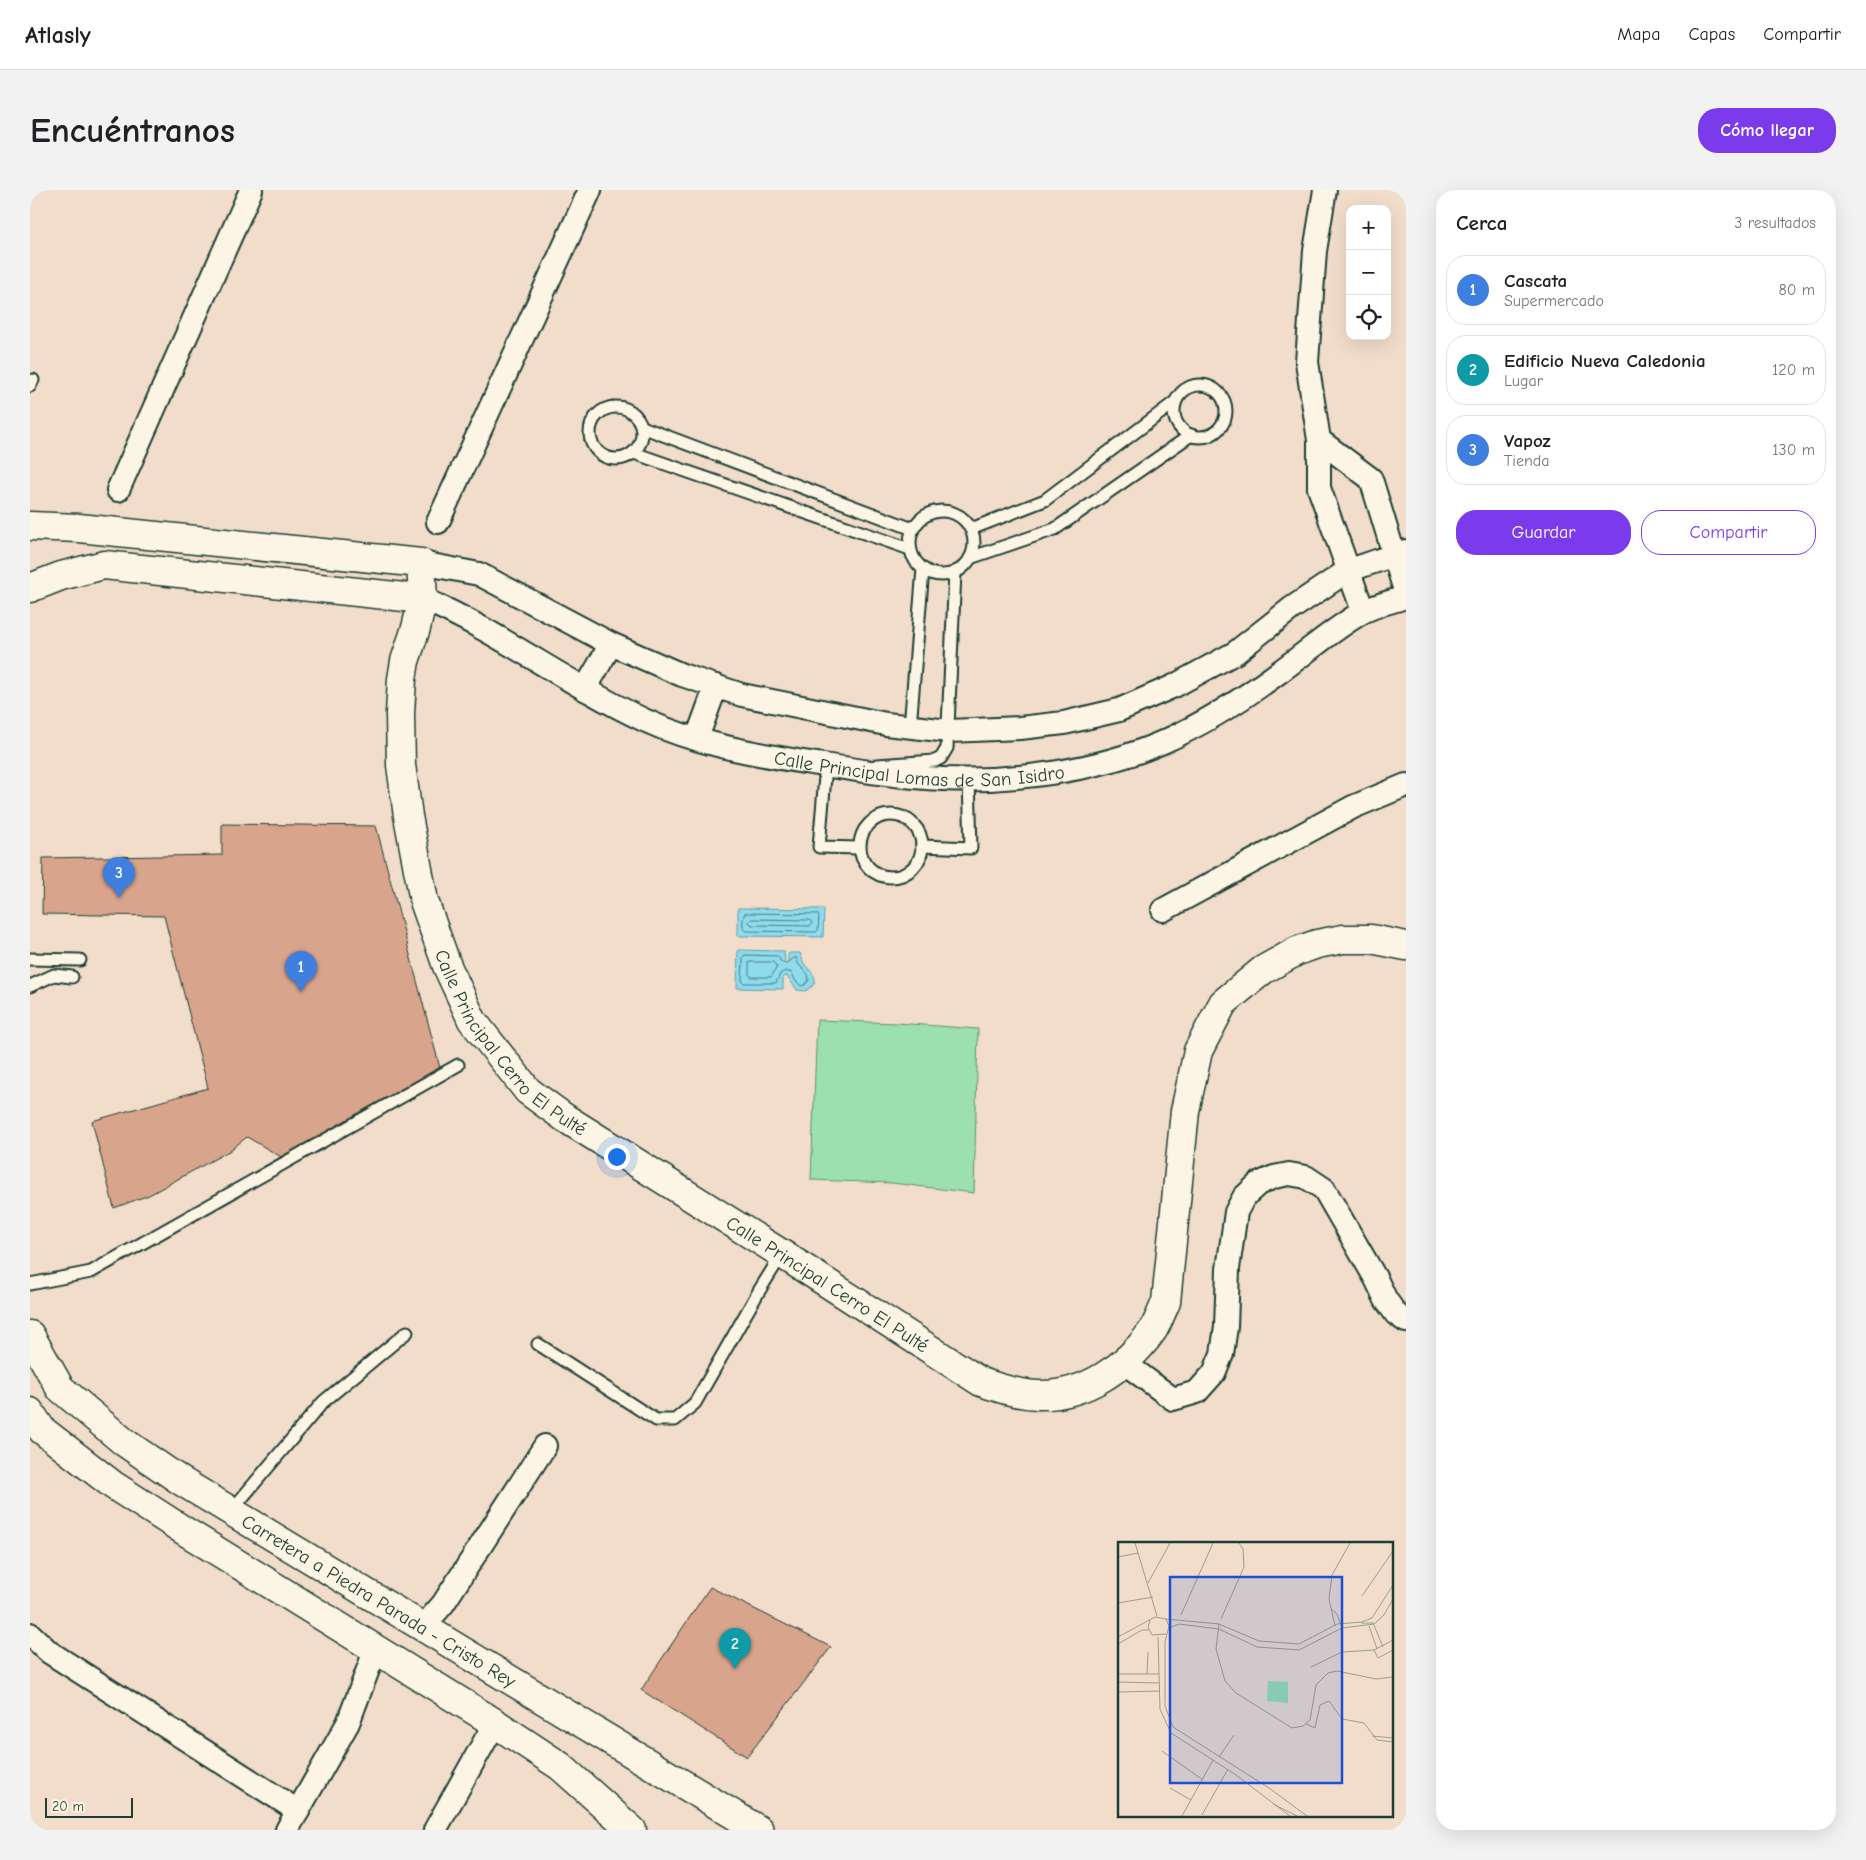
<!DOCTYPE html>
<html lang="es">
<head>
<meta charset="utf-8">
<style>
  :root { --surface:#fff; --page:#f2f2f2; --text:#202124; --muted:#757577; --line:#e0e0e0; --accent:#7c3aed }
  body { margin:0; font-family:"Comic Neue",sans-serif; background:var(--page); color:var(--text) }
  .controls { position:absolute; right:15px; top:15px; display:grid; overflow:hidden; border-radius:10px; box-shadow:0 5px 20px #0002 }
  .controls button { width:45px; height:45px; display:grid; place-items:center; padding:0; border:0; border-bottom:1px solid var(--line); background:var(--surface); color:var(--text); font:25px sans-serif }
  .scale { position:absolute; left:15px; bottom:12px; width:88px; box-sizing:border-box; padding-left:5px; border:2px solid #1f3d34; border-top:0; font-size:14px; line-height:18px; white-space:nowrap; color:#1f3d34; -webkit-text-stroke:4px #fcf5e5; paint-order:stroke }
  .you { position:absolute; left:586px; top:966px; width:18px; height:18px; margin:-12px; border:4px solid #fff; border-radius:50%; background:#1a73e8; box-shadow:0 0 0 8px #1a73e833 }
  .badge { display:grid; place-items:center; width:32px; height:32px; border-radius:50%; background:var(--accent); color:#fff; font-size:16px; font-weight:700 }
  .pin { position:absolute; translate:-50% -41px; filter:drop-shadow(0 1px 2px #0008) }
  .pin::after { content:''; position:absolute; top:26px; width:18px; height:15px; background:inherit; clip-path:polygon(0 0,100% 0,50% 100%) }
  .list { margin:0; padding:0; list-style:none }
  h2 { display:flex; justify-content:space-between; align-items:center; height:65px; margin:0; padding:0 20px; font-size:21px }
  h2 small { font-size:16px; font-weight:400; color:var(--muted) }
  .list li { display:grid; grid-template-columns:32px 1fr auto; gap:15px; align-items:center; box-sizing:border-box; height:70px; margin:0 10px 10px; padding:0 10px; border:1px solid var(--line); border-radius:20px }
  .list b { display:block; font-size:19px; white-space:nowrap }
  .list p { margin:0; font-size:16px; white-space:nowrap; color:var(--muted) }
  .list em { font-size:16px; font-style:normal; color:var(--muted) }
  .actions { display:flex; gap:10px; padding:15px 20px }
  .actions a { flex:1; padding:11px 0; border:1px solid var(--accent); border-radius:20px; text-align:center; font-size:18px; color:var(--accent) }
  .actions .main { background:var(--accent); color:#fff }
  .icon { flex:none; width:28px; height:28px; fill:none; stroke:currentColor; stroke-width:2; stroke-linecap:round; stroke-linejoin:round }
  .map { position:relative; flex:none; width:1376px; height:1640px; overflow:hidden; border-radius:20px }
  header { display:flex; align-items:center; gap:30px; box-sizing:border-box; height:70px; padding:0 25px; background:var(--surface); border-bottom:1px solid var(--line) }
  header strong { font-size:24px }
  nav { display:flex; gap:28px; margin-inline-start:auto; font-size:18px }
  .intro { display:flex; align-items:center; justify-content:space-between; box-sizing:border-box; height:120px; padding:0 30px }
  h1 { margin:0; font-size:35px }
  .button { padding:12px 22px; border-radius:20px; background:var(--accent); color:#fff; font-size:18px; font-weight:700 }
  main { display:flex; gap:30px; padding:0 30px }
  aside { flex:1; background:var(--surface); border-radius:20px; box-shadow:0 5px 20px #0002 }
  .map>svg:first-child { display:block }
  .green { fill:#9ce1ad; stroke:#5e8f70 }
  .water { fill:#8edbee; stroke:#629ca4 }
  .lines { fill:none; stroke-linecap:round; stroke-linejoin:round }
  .shore { stroke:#4b7c7e; stroke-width:1 }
  .building { fill:#d8a48c; stroke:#1f3d34 }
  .lane-casing { stroke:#1f3d34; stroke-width:15 }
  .street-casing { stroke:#1f3d34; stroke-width:26 }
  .secondary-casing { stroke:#1f3d34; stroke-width:31 }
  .lane { stroke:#fcf5e5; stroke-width:11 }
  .street { stroke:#fcf5e5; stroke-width:22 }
  .secondary { stroke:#fcf5e5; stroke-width:28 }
  .labels { text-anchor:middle; stroke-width:5; stroke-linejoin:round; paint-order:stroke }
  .street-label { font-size:19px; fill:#1f3d34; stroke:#fcf5e5 }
  .inset-road { fill:none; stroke:#9d9d8e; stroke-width:1 }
  .view { fill:#1d4ed8; fill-opacity:0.15; stroke:#1d4ed8; stroke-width:2.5 }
  .inset-edge { fill:none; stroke:#1f3d34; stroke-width:2.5 }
</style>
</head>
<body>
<header>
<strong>Atlasly</strong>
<nav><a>Mapa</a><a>Capas</a><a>Compartir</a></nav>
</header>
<div class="intro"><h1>Encuéntranos</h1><a class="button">Cómo llegar</a></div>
<main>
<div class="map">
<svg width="1376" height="1640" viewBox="0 0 1376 1640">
  <rect width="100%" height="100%" fill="#f1ddca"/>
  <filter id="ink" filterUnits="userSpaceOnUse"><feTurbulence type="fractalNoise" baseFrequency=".02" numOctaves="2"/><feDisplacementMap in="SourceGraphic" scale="10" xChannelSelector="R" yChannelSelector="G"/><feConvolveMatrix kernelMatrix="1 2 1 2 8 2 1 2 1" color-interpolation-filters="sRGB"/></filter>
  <g filter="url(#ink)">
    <path class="green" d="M787,830L867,833L948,839L944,1003L862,993L781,990Z"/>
    <g class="water">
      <path d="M708,718L794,719L793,747L708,746Z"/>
      <path d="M708,760L754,761L755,773H758V764L760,763H770C772,767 772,771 775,775C783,784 793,792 775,801L767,800L757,786L753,787V799L707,798Z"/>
    </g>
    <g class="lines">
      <g class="shore">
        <path d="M715,723L787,724L789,726L788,740L786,742L715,741C712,738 712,727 715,723Z"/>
        <path d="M722,729L780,730L782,733L780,736L722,735L719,732Z"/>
        <path d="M715,765L748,766L751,772L756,774L766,767L769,775L778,784L779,790L775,795L771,796L765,790L762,783L755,781L750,784L746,793H714L712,791L713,768Z"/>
        <path d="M721,772H743L747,777L741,787H721L719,784V773Z"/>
      </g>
    </g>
    <g class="building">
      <path d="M192,634L346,636L410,878L253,968L217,947L199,961L119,1005L84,1018L62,931L178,898L134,726L12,724L13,668L192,665Z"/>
      <path d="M680,1397L801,1457L717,1567L611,1500Z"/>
    </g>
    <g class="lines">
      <defs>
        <g id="lane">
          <circle cx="1170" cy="221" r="26"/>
          <path d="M0,196L3,190"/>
          <circle cx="586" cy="243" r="26"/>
          <path d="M612,237L883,339"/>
          <path d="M604,263L880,359"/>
          <circle cx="912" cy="353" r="32"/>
          <path d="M941,339L1015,310L1145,212"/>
          <path d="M940,368L1025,339L1161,245"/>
          <path d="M880,537L893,379"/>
          <path d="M796,575L789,657L829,658"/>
          <path d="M847,575L905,571L911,568L917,558L925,382"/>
          <circle cx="861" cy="656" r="31"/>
          <path d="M892,656L941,658L939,589"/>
          <path d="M0,769L50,770"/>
          <path d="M0,796L24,785L42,787"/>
          <path d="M0,1094L61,1082L428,875"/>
          <path d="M508,1154L626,1230H645L665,1213L729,1101L752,1064"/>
          <path d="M201,1321L293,1212L377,1142"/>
        </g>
        <g id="street">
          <path d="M1295,0L1285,61L1277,172L1289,250V298L1333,421"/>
          <path d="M1289,250L1341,289L1376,404"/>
          <path d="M88,300L221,0"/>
          <path d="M408,332L560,0"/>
          <path d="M391,373L449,384L581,454L652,485L712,505L856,534L919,541L990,538L1034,533L1089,520L1144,496L1205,463L1262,418L1317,381L1376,361"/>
          <path id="s1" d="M393,409C470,442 537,494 614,530C664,553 720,563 774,572C820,579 866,587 913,589C984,592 1067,581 1133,552C1173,534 1213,509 1248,483C1276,463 1302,440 1331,423C1344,415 1361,412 1376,407"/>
          <path d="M555,499L581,454"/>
          <path d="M667,548L686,496"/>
          <path d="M1133,720L1323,617L1376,595"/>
          <path d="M1093,1172L1143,1209L1167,1202L1184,1183L1192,1164L1196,1137L1198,1079L1206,1022L1214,1007L1228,994L1244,987L1259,984L1276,987L1294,999L1346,1089L1356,1110L1366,1124L1376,1131"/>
          <path d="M393,1437L413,1414L515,1256"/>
          <path d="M0,1444L19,1462L268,1621"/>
          <path d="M257,1640L318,1533L346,1458"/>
          <path d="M405,1640L465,1533"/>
        </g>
        <g id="secondary">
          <path id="s2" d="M0,336L49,338L391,373L393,409L386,438L375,471L372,489L370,524L371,575L378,626L394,711L417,776L442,830L498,901L535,928L752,1064L951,1192C969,1198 987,1204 1007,1205C1054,1207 1097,1177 1123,1140C1128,1132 1132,1121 1136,1112L1155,921L1168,861L1193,813L1233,780L1267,761L1287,754L1313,749H1341L1376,756"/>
          <path d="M0,398L31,386L74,375L393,409"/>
          <path id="s3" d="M0,1145L30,1198L94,1252L151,1291L729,1640"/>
          <path d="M0,1222L12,1240L83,1295L153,1340L465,1533L530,1576L602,1640"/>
        </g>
      </defs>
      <use href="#lane" class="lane-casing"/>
      <use href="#street" class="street-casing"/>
      <use href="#secondary" class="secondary-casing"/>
      <use href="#lane" class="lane"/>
      <use href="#street" class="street"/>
      <use href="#secondary" class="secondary"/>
    </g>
  </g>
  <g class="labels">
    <g class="street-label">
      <text dy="7" stroke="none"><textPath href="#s1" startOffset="534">Calle Principal Lomas de San Isidro</textPath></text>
      <text dy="7" stroke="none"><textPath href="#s2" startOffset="906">Calle Principal Cerro El Pulté</textPath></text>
      <text dy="7" stroke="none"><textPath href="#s2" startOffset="1311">Calle Principal Cerro El Pulté</textPath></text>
      <text dy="7" stroke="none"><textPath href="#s3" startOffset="445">Carretera a Piedra Parada - Cristo Rey</textPath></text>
    </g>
  </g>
  <g transform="translate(1088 1352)">
    <rect width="275" height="275" fill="#f1ddca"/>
    <path d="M150,139L170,140V161L149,159Z" fill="#9ce1ad"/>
    <path class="inset-road" d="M17,1L39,74M0,15L20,11M30,41L52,1M244,54L275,9M0,61L35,55M213,67L219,72L223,83M63,73L95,1M48,77L101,82L141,99L181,102L219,82L244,80L254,76L275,43M103,77L126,25L125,7L121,1M32,78L30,85L34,93L48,92M243,81H255L265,105M101,82L98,107L107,139L118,151L174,186L185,184L192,178L198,143L210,131L219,129L258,137L275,135M217,84L211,57L214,33L232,1M251,84L259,107M51,86L61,82L101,87L139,105L181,108L224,86L256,82L266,73L275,57M0,95L37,75L48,77L51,84L47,100V164L55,185L151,246L189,274M40,95L42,167L53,191L118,233L172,274M0,102L24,88H31M256,108L260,116L275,108M193,125L224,110L256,108L275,98M0,132H41M29,132L30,110M0,140L41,141M0,150L42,149M188,182L197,186L202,163L211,159L224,177L246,181L259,198L275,200M254,194L275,196M44,209L85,238M101,215L116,193M52,246L73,258M155,262L179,274M84,273L110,227M64,274L95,218"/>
    <path class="view" d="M52,35H224V241H52Z"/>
    <rect width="275" height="275" class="inset-edge"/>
  </g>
</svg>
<div class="controls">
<button>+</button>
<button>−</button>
<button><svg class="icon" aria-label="locate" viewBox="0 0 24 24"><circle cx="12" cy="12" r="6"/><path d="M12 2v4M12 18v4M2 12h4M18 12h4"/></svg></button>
</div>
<div class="scale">20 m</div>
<div class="you"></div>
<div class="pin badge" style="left:271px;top:802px;background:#3f7fe0">1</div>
<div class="pin badge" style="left:705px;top:1479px;background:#0f9aa8">2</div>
<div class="pin badge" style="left:89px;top:708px;background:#3f7fe0">3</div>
</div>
<aside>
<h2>Cerca<small>3 resultados</small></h2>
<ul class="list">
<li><span class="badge" style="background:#3f7fe0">1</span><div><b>Cascata</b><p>Supermercado</p></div><em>80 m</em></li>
<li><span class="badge" style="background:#0f9aa8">2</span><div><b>Edificio Nueva Caledonia</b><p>Lugar</p></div><em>120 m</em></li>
<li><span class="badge" style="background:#3f7fe0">3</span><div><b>Vapoz</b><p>Tienda</p></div><em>130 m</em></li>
</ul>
<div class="actions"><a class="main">Guardar</a><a>Compartir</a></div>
</aside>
</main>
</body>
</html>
